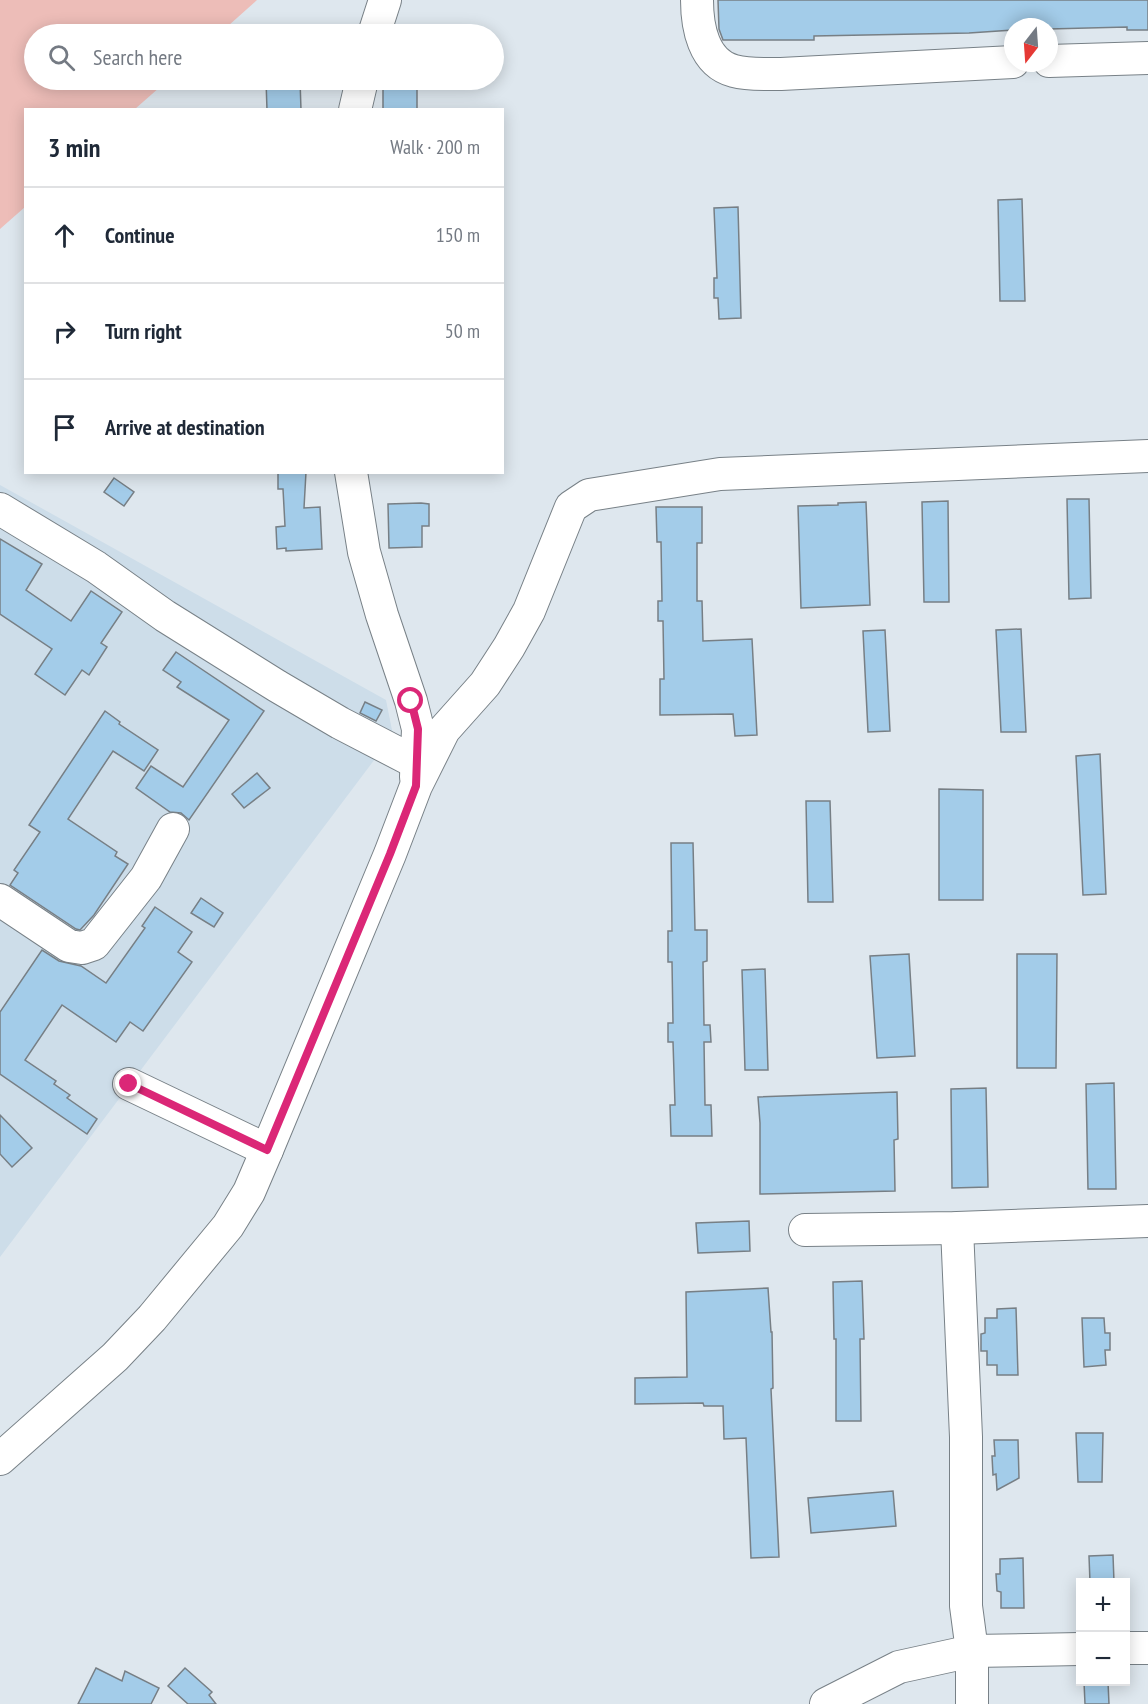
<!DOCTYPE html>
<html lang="en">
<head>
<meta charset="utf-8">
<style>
  :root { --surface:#fff; --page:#f2f2f3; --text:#1f2937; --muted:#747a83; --line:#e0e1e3 }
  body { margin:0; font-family:"PT Sans Narrow",sans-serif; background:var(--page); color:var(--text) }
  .controls { position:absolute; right:18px; bottom:18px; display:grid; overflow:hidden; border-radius:0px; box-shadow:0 3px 15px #0003 }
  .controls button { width:54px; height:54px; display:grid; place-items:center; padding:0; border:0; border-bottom:2px solid var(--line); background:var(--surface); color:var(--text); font:30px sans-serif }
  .compass { position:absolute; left:1004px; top:18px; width:54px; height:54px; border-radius:50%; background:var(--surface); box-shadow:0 3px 15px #0003; rotate:197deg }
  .stop { position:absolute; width:18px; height:18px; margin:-14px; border:4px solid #db2777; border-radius:50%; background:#fff }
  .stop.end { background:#db2777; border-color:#fff; box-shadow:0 2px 6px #0008 }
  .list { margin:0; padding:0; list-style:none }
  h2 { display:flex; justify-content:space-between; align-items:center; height:78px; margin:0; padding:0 24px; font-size:26px }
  h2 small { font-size:20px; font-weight:400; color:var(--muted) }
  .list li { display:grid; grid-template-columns:39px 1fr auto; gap:18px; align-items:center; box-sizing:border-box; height:96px; padding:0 24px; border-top:2px solid var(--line) }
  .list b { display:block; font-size:22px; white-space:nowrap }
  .list em { font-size:20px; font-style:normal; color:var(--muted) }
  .icon { flex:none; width:33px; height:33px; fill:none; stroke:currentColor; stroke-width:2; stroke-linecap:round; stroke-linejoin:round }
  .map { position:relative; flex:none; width:1148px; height:1704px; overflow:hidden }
  .search { position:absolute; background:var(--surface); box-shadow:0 3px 15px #0003; left:24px; top:24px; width:480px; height:66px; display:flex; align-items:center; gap:15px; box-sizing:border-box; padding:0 21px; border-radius:33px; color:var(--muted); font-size:22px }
  .panel { position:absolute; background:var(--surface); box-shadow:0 3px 15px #0003; left:24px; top:108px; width:480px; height:366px; border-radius:0px }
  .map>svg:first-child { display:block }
  .built { fill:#cddde9 }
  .green { fill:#edbdb8 }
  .building { fill:#a3cce9; stroke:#777f85; stroke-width:1.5 }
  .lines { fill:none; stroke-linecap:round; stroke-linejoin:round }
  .minor-casing { stroke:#788187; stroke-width:34 }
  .minor { stroke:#fff; stroke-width:32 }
  .route { stroke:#db2777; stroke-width:8 }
</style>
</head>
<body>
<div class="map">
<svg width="1148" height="1704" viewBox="0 0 1148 1704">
  <rect width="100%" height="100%" fill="#dee7ee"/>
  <path class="built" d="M0,485L386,700L393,735L0,1257Z"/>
  <path class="green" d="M0,0H257L219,34H34V80H168L135,109L26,110L25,207L0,229Z"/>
  <g class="building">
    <path d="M718,0H1148V30H1127V27L1049,29V27H1013V30L969,33L814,36V40H723L719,29Z"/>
    <path d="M266,80H300L301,110H267Z"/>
    <rect x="383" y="86" width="34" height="24"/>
    <path d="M1022,199L1025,301H1000L998,200Z"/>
    <path d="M738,207L741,318L719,319L718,298H714V278H717L714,208Z"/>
    <path d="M278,472H306L304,508L320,507L322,549L286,551V548L277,549L276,527L285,526L283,489H278Z"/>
    <path d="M114,478L134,492L124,506L104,492Z"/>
    <path d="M1067,499H1089L1091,598L1069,599Z"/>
    <path d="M948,501L949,602H924L922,502Z"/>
    <path d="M866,502L870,605L801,608L798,506L838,505V503Z"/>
    <path d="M421,503L429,504V526H422V547L389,548L388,504Z"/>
    <path d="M656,507H702V543H697V601H702L703,641L752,639L757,735L735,736L733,714L660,715V679H664L663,621H658V601H662L661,542H657Z"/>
    <path d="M0,539L42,564L26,590L71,621L91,591L122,612L101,643L107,647L89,675L82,670L65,695L35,674L52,649L0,614Z"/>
    <path d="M1021,629L1026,732H1001L996,630Z"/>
    <path d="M885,630L890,731L868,732L863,631Z"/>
    <path d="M176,652L264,711L189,820L181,813L170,812L136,788L151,766L183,787L229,720L177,687L181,682L163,670Z"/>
    <path d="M365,702L382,710L376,721L360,713Z"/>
    <path d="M105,711L120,722L119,724L158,750L144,771L113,751L68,819L117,852L115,856L128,864L94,915L80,930L76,929L10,885L18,873L14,870L40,832L29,825Z"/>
    <path d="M1100,754L1106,894L1083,895L1076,756Z"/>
    <path d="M257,773L270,788L244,808L232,794Z"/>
    <path d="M939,789L983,790V900H939Z"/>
    <path d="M806,801H830L833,902H808Z"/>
    <path d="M671,843H693L695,930H707V961L703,962L704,1025H710L711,1042H704L705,1105H711L712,1136H671L670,1105H675L673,1042H668V1023H673L672,962H668V931H672Z"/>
    <path d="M201,898L223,913L214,927L191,913Z"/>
    <path d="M155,907L192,932L178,952L192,962L143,1031L130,1022L116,1042L62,1005L25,1060L56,1081L54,1084L70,1095L67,1098L97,1119L87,1134L0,1074V1012L42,950L59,961L81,966L106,983L145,928L142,926Z"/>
    <path d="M909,954L915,1056L877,1058L870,956Z"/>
    <path d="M1017,954H1057L1056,1068H1017Z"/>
    <path d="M765,969L768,1070H745L742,970Z"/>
    <path d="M1114,1083L1116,1189H1088L1086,1084Z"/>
    <path d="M986,1088L988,1187L952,1188L951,1089Z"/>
    <path d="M897,1092L898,1139L894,1140L895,1191L760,1194V1123L758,1097Z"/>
    <path d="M0,1115L32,1148L12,1167L0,1154Z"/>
    <path d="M749,1221L750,1251L698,1253L696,1223Z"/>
    <path d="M862,1281L864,1339H860L861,1421H836V1339H834L833,1282Z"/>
    <path d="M768,1288L771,1332H772L773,1388L771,1389L779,1557L751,1558L746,1438L724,1439L723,1406H704L703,1403L635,1404V1378L687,1377L686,1292Z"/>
    <path d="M1016,1308L1018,1375H997V1365H987V1351H981V1334L985,1333V1318H997V1309Z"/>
    <path d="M1082,1318H1104L1105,1333H1110V1350H1105L1106,1365L1084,1367Z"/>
    <path d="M1076,1433H1103L1102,1482H1078Z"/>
    <path d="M994,1440H1018L1019,1478L997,1490L996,1474L993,1475L992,1456H995Z"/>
    <path d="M893,1491L896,1526L811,1533L808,1498Z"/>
    <path d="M1113,1555L1114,1582H1090L1089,1556Z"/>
    <path d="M1023,1558L1024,1608H1001V1592L997,1591L996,1574H1000V1559Z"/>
    <path d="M96,1668L122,1681L125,1671L159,1688L151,1704H78Z"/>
    <path d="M185,1668L212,1692L209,1695L216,1704H188L168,1686Z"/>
    <path d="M1084,1682H1108L1109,1704H1085Z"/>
  </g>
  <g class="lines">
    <defs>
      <g id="minor">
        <path d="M697,0C697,26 703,63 734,71C749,75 766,74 781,74L1013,62"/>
        <path d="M374,34L385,0"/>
        <path d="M1049,61L1148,58"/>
        <path d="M355,110L362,80"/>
        <path d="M351,472L364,552L382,615L411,701L418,729L416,777"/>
        <path d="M0,509L96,567L165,616L277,686L340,723L417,763"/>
        <path d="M0,900L69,946L82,948L94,944L146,878L173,829"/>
        <path d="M129,1084L267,1150"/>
        <path d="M957,1228L966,1437V1606L972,1651V1704"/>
        <path d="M805,1230L957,1228L1148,1221"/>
        <path d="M0,1459L115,1357L152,1318L228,1226L249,1192L267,1150L390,854L416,786L444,730L485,684L509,647L529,611L571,507L589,495L720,474L1148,456"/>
        <path d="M1126,1648H1148"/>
        <path d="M826,1704L899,1667L972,1651L1080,1649"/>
      </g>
    </defs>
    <use href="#minor" class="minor-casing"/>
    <use href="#minor" class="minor"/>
  </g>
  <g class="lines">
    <path class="route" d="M129,1084L267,1150L390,854L416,786L418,729L411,701"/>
  </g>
</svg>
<div class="controls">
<button>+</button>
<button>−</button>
</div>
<svg class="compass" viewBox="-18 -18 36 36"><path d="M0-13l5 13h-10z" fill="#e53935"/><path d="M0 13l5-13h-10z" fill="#747a83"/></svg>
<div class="stop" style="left:411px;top:701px"></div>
<div class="stop end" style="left:129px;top:1084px"></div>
<div class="search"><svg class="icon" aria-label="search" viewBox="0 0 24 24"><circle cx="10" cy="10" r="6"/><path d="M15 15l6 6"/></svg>Search here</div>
<section class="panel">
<h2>3 min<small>Walk · 200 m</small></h2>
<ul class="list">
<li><svg class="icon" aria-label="ahead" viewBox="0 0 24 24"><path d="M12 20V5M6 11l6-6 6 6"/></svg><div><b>Continue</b></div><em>150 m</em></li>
<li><svg class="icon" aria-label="right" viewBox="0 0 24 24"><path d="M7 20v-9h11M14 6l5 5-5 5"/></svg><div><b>Turn right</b></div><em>50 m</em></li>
<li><svg class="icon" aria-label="arrive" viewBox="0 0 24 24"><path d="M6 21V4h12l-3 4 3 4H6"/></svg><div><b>Arrive at destination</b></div></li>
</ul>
</section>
</div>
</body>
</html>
